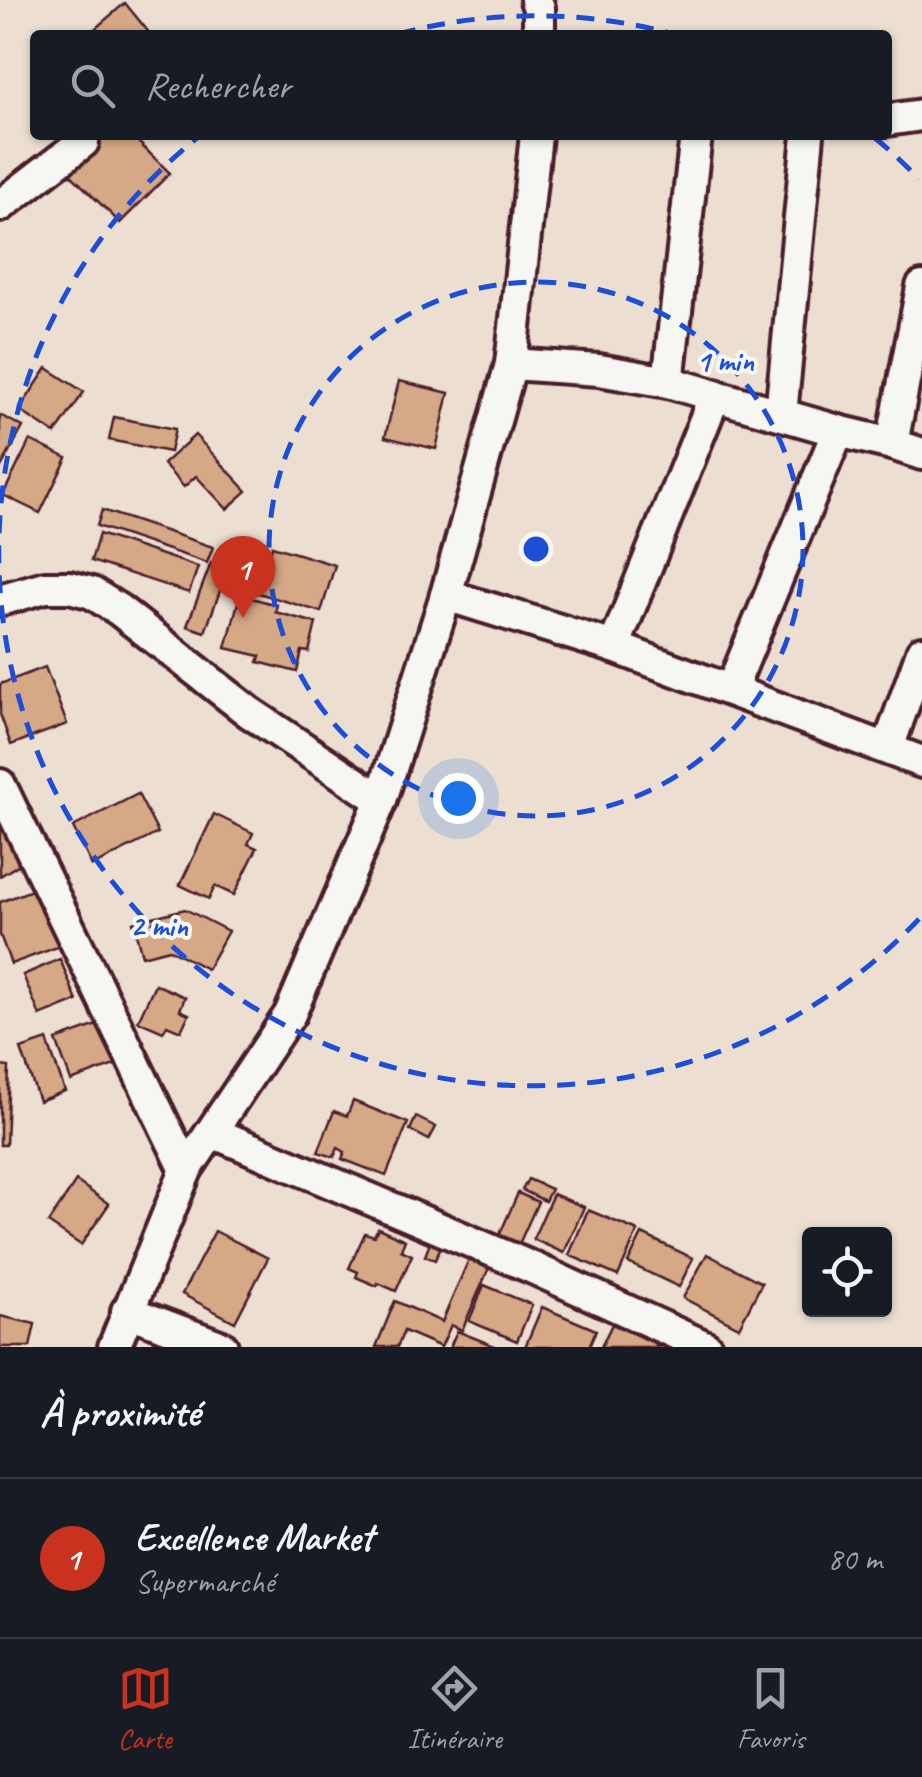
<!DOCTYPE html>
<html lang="fr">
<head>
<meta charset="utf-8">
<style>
  :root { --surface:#171b24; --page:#20242c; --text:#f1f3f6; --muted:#9ea1a6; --line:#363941; --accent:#c8321e }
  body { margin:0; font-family:Caveat,sans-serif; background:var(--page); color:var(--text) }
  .controls { position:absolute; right:30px; bottom:30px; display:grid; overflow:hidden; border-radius:10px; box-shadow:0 2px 8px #0004 }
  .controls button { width:90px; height:90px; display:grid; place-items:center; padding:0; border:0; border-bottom:2px solid var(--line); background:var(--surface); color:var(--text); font:50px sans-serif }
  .you { position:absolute; left:458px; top:798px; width:35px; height:35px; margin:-25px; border:8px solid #fff; border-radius:50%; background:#1a73e8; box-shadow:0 0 0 15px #1a73e833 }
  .badge { display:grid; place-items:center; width:65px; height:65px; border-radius:50%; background:var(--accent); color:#fff; font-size:32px; font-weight:700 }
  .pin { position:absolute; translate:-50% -82px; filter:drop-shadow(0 2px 5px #0008) }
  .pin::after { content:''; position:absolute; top:52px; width:35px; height:30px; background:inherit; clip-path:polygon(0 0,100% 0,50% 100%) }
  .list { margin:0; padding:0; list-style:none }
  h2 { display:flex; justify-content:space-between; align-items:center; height:130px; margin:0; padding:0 40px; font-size:42px }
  h2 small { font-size:32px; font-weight:400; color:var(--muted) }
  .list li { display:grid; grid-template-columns:65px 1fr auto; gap:30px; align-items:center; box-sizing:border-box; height:160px; padding:0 40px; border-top:2px solid var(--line) }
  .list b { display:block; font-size:38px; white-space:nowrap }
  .list p { margin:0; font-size:32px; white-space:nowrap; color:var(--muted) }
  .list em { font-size:32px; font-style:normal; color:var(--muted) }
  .icon { flex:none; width:55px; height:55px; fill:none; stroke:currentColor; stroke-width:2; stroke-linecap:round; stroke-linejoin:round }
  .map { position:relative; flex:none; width:922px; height:1347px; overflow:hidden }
  .search { position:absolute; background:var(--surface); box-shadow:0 2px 8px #0004; left:30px; right:30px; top:30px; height:110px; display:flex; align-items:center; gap:25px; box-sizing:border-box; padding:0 35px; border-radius:10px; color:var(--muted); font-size:38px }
  .sheet { height:290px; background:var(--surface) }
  nav { display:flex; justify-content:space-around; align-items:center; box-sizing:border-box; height:140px; border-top:2px solid var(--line); background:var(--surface); font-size:28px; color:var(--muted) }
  nav a { display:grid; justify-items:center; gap:5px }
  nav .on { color:var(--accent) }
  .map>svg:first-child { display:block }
  .building { fill:#d5a886; stroke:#4a1f2b; stroke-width:2.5 }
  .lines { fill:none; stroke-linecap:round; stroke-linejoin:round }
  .minor-casing { stroke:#4a1f2b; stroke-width:38 }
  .minor { stroke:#f6f6f2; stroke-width:30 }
  .ring { fill:none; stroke:#1d4ed8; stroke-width:5; stroke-dasharray:18 12 }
  .centre { fill:#1d4ed8; stroke:#f6f6f2; stroke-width:5 }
  .ring-label { font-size:30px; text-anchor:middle; font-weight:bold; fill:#1d4ed8; stroke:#f6f6f2; stroke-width:8; stroke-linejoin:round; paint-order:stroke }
</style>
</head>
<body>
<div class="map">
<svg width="922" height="1347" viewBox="0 0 922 1347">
  <rect width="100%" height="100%" fill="#ecdfd2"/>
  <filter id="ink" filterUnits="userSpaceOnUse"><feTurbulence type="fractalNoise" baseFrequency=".01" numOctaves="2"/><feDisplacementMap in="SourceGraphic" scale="20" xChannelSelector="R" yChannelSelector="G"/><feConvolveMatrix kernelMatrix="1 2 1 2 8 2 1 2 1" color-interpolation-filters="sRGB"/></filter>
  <g filter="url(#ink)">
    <g class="building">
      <path d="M125,3L151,35H94L91,32Z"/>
      <path d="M105,135H131L170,173L120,223L68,172Z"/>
      <path d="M47,368L84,392L55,434L19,410Z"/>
      <path d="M399,381L449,393L436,449L385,437Z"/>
      <path d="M0,415L23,427L0,469Z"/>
      <path d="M114,417L175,429L170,452L109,440Z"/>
      <path d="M195,435L247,491L227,509L196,476L184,487L163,464Z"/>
      <path d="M30,440L67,458L40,513L3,495Z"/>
      <path d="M102,510L213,547L207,563L97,526Z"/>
      <path d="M99,534L198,567L189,593L91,561Z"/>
      <path d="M272,546L335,565L321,612L258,593Z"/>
      <path d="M211,563L228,569L205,632L187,626Z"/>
      <path d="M240,595L277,605L275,612L316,623L309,652L302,651L297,672L258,662L260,656L226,648Z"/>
      <path d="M45,667L67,724L11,745L0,714V684Z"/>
      <path d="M138,794L158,833L92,866L73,827Z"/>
      <path d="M214,814L253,833L248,844L257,848L234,895L215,886L209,899L180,885Z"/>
      <path d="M0,818L26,860L0,876Z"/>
      <path d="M42,886L63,945L11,964L0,935V902Z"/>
      <path d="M185,909L228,931L207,969L169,949L142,956L133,922Z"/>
      <path d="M60,959L77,1001L40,1016L23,975Z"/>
      <path d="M155,984L185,997L180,1010L189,1014L181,1031L167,1025L163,1032L138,1021Z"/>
      <path d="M105,1022L120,1063L71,1081L56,1040Z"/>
      <path d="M47,1040L65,1091L39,1101L21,1049Z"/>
      <path d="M0,1066L9,1067L6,1145H0Z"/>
      <path d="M353,1101L408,1123L386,1176L342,1159L345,1152L338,1148L334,1157L318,1152L334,1111L347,1116Z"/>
      <path d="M416,1117L436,1127L429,1140L410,1130Z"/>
      <path d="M528,1179L551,1189L545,1201L522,1190Z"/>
      <path d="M76,1181L109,1204L81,1245L48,1223Z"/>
      <path d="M518,1193L538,1202L519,1244L499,1236Z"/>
      <path d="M553,1194L584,1207L564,1253L533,1239Z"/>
      <path d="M588,1210L638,1231L618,1276L569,1255Z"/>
      <path d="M378,1228L405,1240L401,1250L412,1255L396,1291L378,1283L377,1286L356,1277L358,1272L349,1268L365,1233L374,1236Z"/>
      <path d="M215,1231L268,1258L235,1322L182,1294Z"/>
      <path d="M642,1234L693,1258L679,1287L628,1263Z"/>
      <path d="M431,1240L442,1244L435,1260L425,1256Z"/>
      <path d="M707,1254L762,1283L739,1327L683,1298Z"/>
      <path d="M469,1259L489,1268L462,1330L451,1325L441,1347L404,1331L397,1347H376L395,1301L442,1322Z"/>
      <path d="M484,1285L532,1305L517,1341L469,1321Z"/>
      <path d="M542,1307L596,1330L589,1347H525Z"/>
      <path d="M0,1316L35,1324L30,1347H0Z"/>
      <path d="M612,1324L661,1346L660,1347H601Z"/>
      <path d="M457,1331L497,1347H450Z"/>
    </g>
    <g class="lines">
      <defs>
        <g id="minor">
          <path d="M536,0L539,8V35"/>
          <path d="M887,120L922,115"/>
          <path d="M0,206L83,142"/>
          <path d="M511,364L599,370L668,382L838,431L892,444L922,454"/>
          <path d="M668,382L696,135"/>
          <path d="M781,414L808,135"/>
          <path d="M892,444L922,287"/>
          <path d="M446,595L614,647L922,762"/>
          <path d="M0,600L45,587H70L92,593L119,610L249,712L381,800"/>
          <path d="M614,647L715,395"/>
          <path d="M731,690L838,431"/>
          <path d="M888,748L922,652"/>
          <path d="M0,785L186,1170"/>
          <path d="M212,1132L533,1268L706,1347"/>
          <path d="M127,1311L222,1347"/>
          <path d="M114,1347L186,1170L290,1014L381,800L446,595L511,364L536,135"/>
        </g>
      </defs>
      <use href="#minor" class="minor-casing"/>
      <use href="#minor" class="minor"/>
    </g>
  </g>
  <g class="ring">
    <circle cx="536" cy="549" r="267"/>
    <path d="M919 919A533 533 0 1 1 197 138M398 34A533 533 0 0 1 674 34M875 138A533 533 0 0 1 919 179"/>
  </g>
  <circle cx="536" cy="549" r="15" class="centre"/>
  <g class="ring-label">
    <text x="725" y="371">1 min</text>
    <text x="159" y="936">2 min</text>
  </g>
</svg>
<div class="controls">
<button><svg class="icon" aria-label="locate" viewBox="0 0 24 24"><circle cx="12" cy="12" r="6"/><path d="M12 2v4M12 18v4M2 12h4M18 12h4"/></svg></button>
</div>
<div class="you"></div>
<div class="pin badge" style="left:243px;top:618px">1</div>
<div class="search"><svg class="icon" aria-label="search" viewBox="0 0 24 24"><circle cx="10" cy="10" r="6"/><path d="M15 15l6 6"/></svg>Rechercher</div>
</div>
<section class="sheet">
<h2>À proximité<small></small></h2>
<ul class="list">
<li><span class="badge">1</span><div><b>Excellence Market</b><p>Supermarché</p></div><em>80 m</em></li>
</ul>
</section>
<nav>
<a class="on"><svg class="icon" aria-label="map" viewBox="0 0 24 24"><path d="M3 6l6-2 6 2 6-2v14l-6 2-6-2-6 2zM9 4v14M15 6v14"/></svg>Carte</a>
<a><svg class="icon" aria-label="directions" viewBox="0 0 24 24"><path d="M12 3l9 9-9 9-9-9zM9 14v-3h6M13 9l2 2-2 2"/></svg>Itinéraire</a>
<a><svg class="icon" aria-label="saved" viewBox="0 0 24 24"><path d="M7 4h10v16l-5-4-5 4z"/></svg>Favoris</a>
</nav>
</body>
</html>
